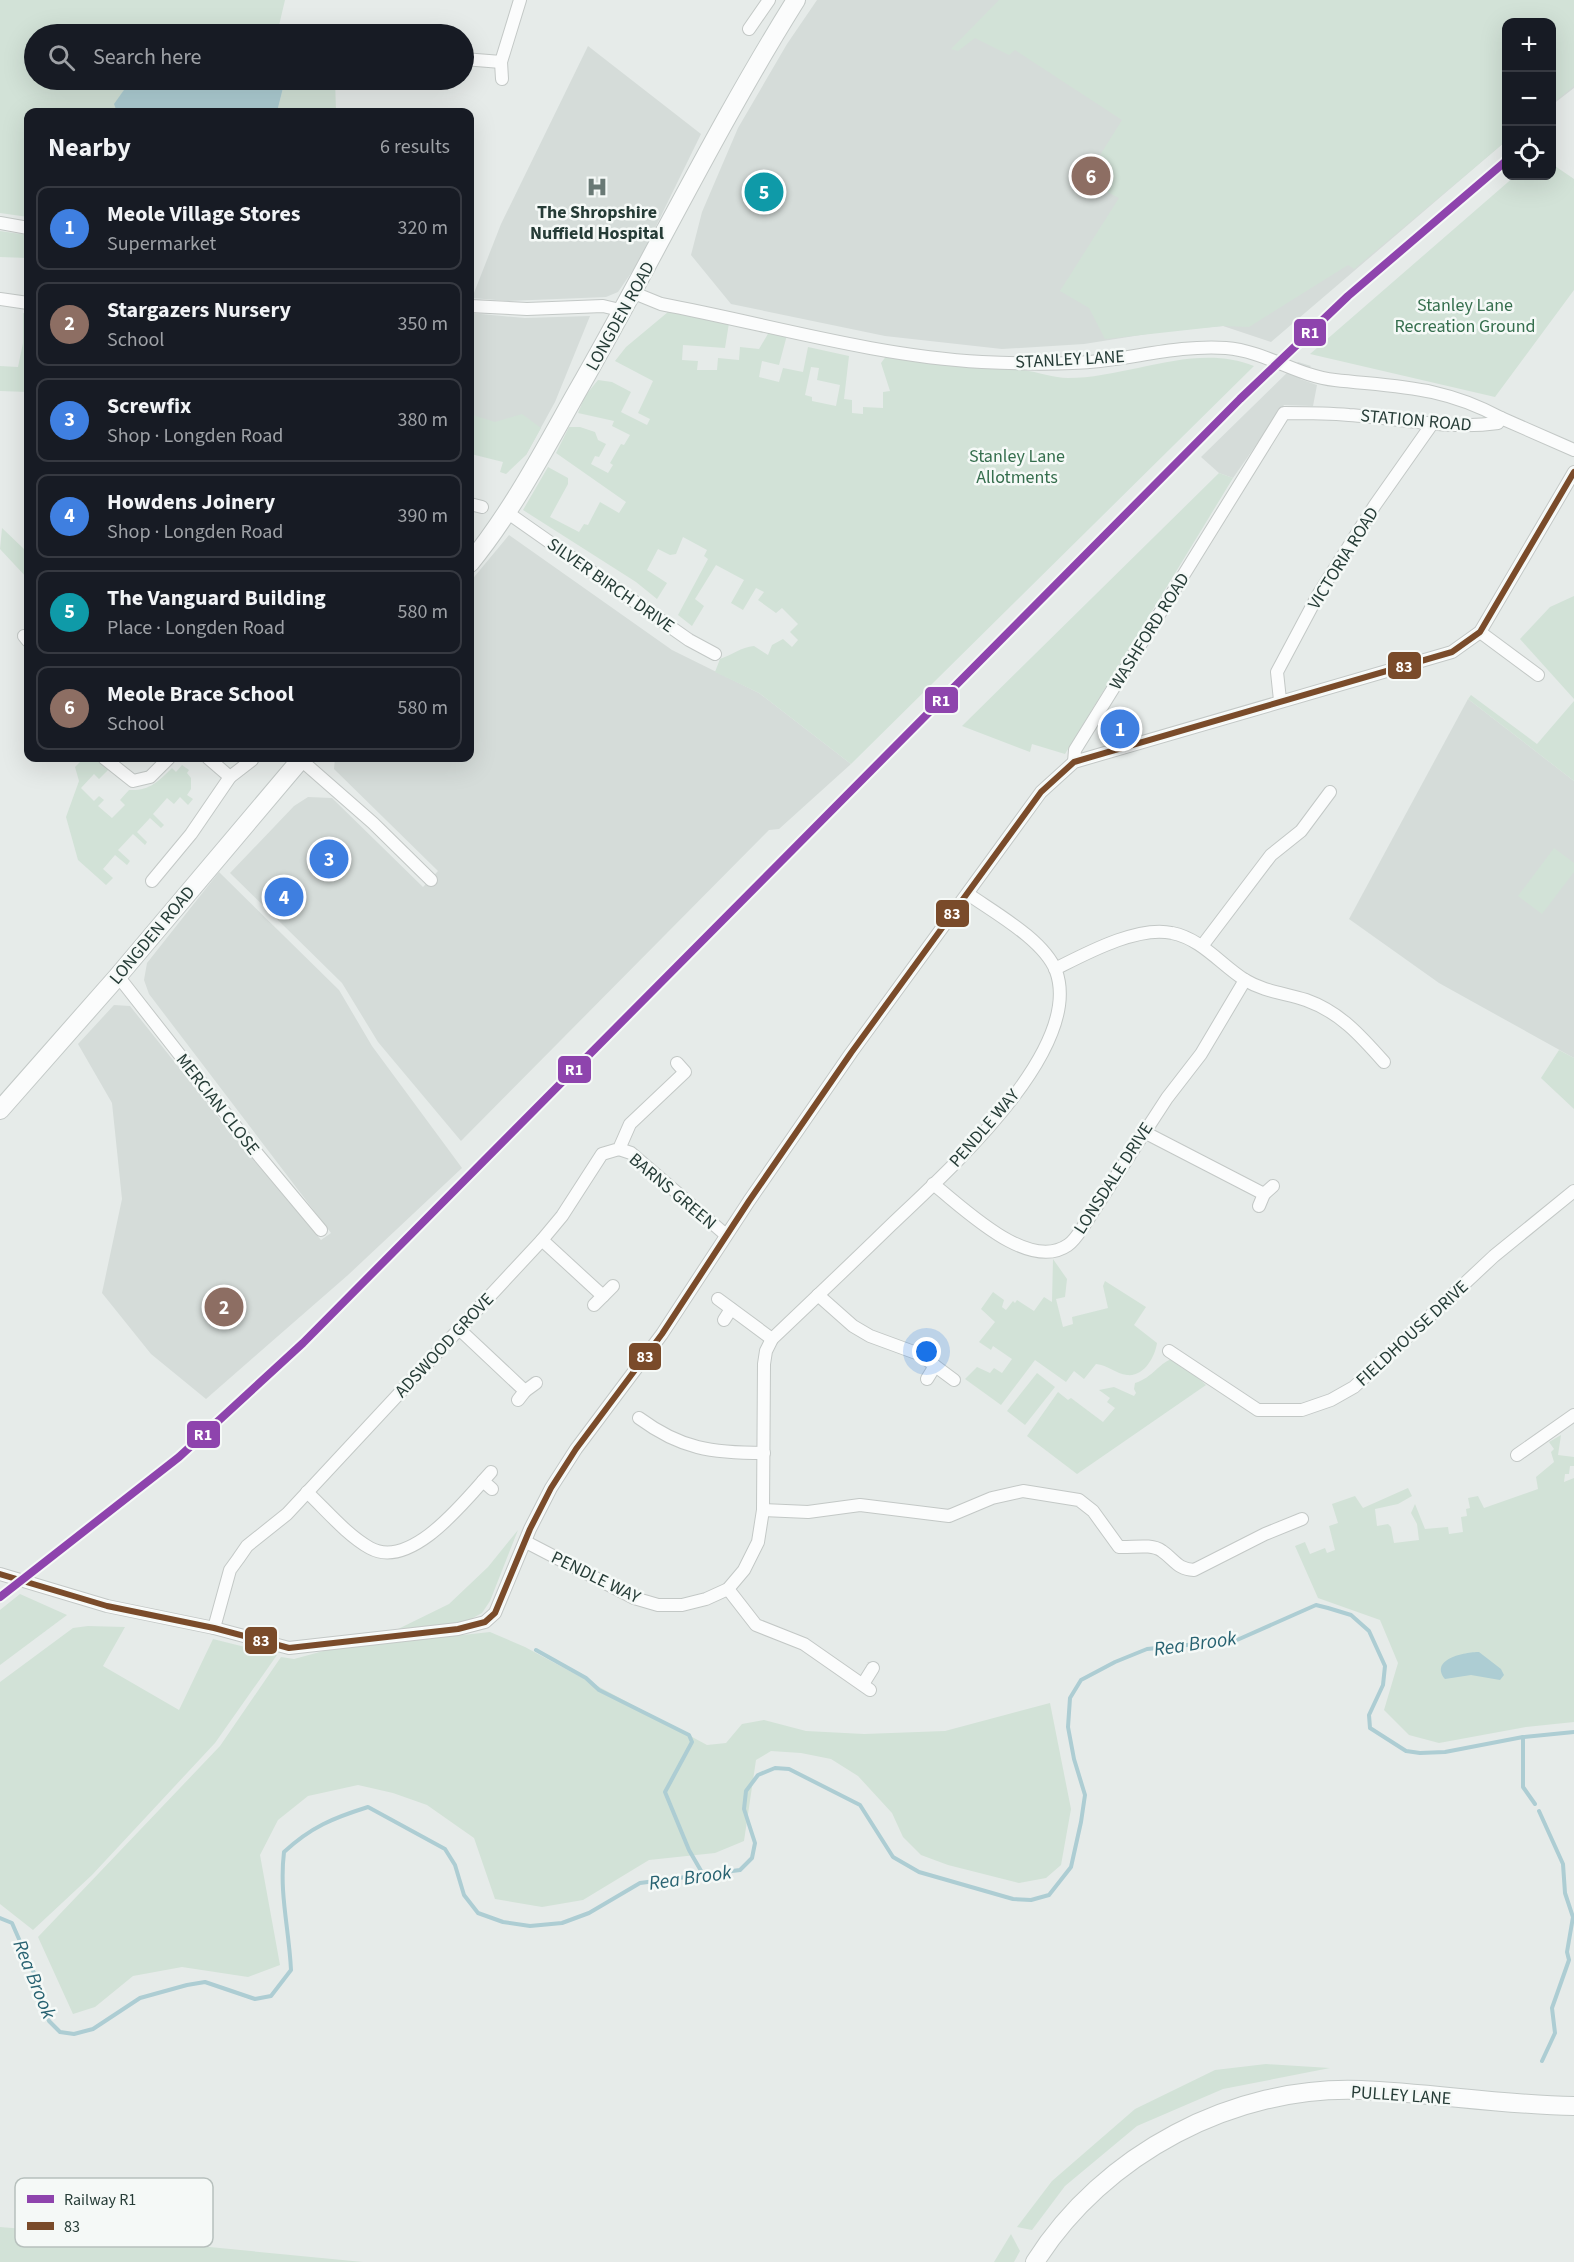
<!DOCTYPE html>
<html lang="en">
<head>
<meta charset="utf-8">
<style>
  :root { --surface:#171b24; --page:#242831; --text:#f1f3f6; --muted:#9ea1a6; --line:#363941; --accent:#0b8043 }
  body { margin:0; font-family:"Source Sans 3",sans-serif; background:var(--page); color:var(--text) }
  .controls { position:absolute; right:18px; top:18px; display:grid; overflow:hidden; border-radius:12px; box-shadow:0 6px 24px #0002 }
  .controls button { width:54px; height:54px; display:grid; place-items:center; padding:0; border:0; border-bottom:2px solid var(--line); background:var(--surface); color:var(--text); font:30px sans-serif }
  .you { position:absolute; left:927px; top:1352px; width:21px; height:21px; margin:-15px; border:4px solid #fff; border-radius:50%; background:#1a73e8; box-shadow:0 0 0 9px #1a73e833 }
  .badge { display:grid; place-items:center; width:39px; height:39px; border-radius:50%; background:var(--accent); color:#fff; font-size:20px; font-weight:700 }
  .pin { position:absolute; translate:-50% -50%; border:3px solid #fff; box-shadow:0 2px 6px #0006 }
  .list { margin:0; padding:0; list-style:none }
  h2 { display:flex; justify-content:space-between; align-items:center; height:78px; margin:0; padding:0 24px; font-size:26px }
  h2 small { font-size:20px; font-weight:400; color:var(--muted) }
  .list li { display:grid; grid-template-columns:39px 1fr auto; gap:18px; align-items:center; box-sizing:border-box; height:84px; margin:0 12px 12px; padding:0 12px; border:2px solid var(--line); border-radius:12px }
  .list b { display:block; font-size:22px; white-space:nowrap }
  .list p { margin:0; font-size:20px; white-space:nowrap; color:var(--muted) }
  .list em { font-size:20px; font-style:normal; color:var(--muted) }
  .icon { flex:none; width:33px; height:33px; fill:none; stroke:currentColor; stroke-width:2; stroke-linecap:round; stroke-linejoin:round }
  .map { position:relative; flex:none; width:1574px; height:2262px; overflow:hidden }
  .search { position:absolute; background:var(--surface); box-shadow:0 6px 24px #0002; left:24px; top:24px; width:450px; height:66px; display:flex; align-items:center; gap:15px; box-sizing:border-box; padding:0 21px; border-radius:33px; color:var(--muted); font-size:22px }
  .panel { position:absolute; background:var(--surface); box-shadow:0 6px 24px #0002; left:24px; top:108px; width:450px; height:654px; border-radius:12px }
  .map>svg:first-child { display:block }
  .built { fill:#d5dcd9 }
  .green { fill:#d2e2d7; fill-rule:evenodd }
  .water { fill:#adcdd3 }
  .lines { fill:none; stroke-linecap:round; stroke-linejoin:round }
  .stream { stroke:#adcdd3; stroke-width:4 }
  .street-casing { stroke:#c3c8c6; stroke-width:14 }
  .secondary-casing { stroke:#c3c9c7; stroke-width:20 }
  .street { stroke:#fbfcfc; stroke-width:12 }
  .secondary { stroke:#fbfcfc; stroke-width:18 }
  .bus-1-casing { stroke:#f5f9f7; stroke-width:10 }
  .bus-1 { stroke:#7a4b2a; stroke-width:6 }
  .rail-1-casing { stroke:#f5f9f7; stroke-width:12 }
  .rail-1 { stroke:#8e44ad; stroke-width:8 }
  .labels { text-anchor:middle; stroke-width:5; stroke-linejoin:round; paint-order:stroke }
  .poi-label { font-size:18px; font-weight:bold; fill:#263c37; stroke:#f5f9f7 }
  .park-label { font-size:18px; fill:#356e4d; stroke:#f5f9f7 }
  .street-label { font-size:18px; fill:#263c37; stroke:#f5f9f7 }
  .water-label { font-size:20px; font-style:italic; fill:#276271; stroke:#f5f9f7 }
  .key { fill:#f5f9f7; stroke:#b7c0bd; stroke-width:1.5 }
  .key-label { font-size:16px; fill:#263c37 }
  .line-badge { stroke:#f5f9f7; stroke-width:2 }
  .badge-label { font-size:16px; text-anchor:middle; font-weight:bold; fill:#fff }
</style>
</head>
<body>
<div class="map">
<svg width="1574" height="2262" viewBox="0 0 1574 2262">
  <rect width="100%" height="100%" fill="#e6ebe9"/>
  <g class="built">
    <path d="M817,0H1574V88L1552,105V22H1506V141L1271,342L1223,326L1166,331L1084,344L1002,349L885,336L731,304L691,255L702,212L738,128L787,44Z"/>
    <path d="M588,46L701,134L638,263L618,292L606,297L508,301L472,298L501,224Z"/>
    <path d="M470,313L525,318L590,316L555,402L526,455L470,440Z"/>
    <path d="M1298,362L1311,366L1300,379L1317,385L1313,406L1284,405L1233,478L1219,473L1201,457Z"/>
    <path d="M509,535L672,650L759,693L851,764L779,829L769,830L461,1141L378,1042L342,983L230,873L294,806L308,797L332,798L423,887L438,871L334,769L335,758H470V582Z"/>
    <path d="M1468,699L1574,781V1058L1439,983L1349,919Z"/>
    <path d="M219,872L339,990L372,1046L462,1168L348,1275L206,1399L151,1354L102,1293L122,1199L112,1103L78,1044L114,1005L130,1006L227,1128L321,1240L331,1233L149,994L144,980L147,963Z"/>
  </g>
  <g class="green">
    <path d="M0,0H285L277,34H34V80H131L115,104L117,112H28V217L0,213Z"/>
    <path d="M999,0H1574V86L1552,104V22H1506V141L1354,269L1348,265L1249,327L1223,326L1105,339L1089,308L1060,291L1119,198L1074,175L1088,154L1097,160L1122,120L1015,50L1009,55L975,38L958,51L951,49Z"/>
    <path d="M285,80H335L336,112H277Z"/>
    <path d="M1552,164L1574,179V290L1495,397L1310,354L1515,176H1552Z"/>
    <path d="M0,231L28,235V258L0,257Z"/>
    <path d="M668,312L729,323L725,348L683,345L682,360L698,361L697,370H717L718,358L739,360L740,347L759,349L769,332L787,335L779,365L762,361L759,377L779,382L783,368L803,372L808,347L849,356L844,399L852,400V413L863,414V407L883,408V392L890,391L881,363L887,355C932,364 977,366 1023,370C1038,372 1054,378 1068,378C1129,378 1195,342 1254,366L851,764L759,693L715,672L720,659C732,655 741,647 754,646L768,655L772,645L783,639L792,647L798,640L790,632L798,624L782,608L776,613L758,600L764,592L756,588L743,610L731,603L744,580L716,565L695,599L704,606L692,626L678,615L708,559L704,556L707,550L683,537L676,554L670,555L658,549L647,570L667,583L657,599L636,582L523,510L548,467L568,478V484L550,517L579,532L584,524L588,525L600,502L619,513L626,502L556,453L569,427H580L595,432L598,440L606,444L599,457L595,456L591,464L608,473L613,465L610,463L621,444L624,445L630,435L612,426L614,421L578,413L585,396L598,380L612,382L631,392L621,412L647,425L650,419L638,413L653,381L615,361L626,347ZM811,367L819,368L817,380L840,385L836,406L812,401V397L805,395Z"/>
    <path d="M23,313L28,314V392L0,391V366L18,367L23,343Z"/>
    <path d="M470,414L495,422L522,414L541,428L526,455L506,474L500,472L503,462L471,454L470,460Z"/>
    <path d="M1219,473L1233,478L1065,754L1032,744L1030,752L962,726Z"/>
    <path d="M2,528L25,550L28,546V579L0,549Z"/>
    <path d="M1574,596V699L1520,639L1550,607Z"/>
    <path d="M1471,695L1537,744L1574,701V781L1468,699Z"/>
    <path d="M84,758H96L109,769L99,779L94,774L81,788L94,801L99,796L104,800L98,806L112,818L125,805L120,800L129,790C149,791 158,782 172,768L176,772L182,765L189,770L187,773L191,778V789L187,795L193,799L188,805L180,797L174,804L167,798L153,814L164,825L161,828L150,818L137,832L147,842L145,845L133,834L118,850L130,861L127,865L115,855L103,869L113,878L106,885L78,860L66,817L79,781L75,767Z"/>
    <path d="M1554,848L1574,863V872L1542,914L1518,896Z"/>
    <path d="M1559,1050L1574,1058V1109L1541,1078Z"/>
    <path d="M1053,1259L1067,1279L1065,1297L1056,1299L1063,1327L1073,1324L1072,1317L1108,1308L1103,1286L1105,1281L1146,1307L1134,1325L1157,1343C1155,1357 1144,1377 1127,1375C1116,1374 1108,1365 1096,1364L1084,1379L1074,1371L1066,1382L1035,1360L1001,1405L965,1379L977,1367L990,1373L994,1368L1002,1373L1012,1359L993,1346L991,1350L979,1342L995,1322L981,1309L993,1292L1004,1300L1002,1307L1006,1310L1013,1301L1015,1303L1017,1300L1034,1311L1044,1297L1052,1302Z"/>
    <path d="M1175,1358L1206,1385L1077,1474L1027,1436L1058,1392L1068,1400L1071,1398L1103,1422L1115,1408L1107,1402L1110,1398L1099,1390L1114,1387L1134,1396L1136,1393L1134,1389L1135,1383C1153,1378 1160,1361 1175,1358Z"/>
    <path d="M1037,1373L1055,1387L1025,1425L1007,1411Z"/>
    <path d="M1561,1435L1558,1455L1574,1457V1466H1570L1569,1474H1565L1564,1482L1574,1478V1722L1526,1727L1439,1743L1409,1735L1384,1710L1398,1663L1380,1620L1318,1598L1295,1546L1305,1542L1310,1554L1325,1548L1327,1553L1335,1550L1329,1526L1338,1523L1332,1504L1355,1496L1363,1508L1408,1488L1412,1496L1398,1504L1375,1509L1377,1526L1388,1524L1391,1527L1394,1543L1419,1540L1417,1524L1411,1513L1415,1504L1425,1529L1448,1527L1449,1534L1463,1532L1461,1517L1467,1516L1466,1509L1470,1508L1468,1498L1478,1496L1484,1508L1538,1489L1536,1477L1554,1462L1551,1452L1554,1449L1549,1442Z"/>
    <path d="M518,1530L490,1601L482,1613L462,1624L394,1631L449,1604L488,1567Z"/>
    <path d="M20,1594L67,1615L0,1665V1610Z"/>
    <path d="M88,1626L125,1627L103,1666L179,1710L213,1639L277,1655L215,1743L92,1875L33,1930L0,1904V1682L73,1628Z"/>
    <path d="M490,1632L525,1647L707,1745L726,1743L742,1724L764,1720L806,1731L864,1734L945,1731L1050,1703L1071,1809L1061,1865L1046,1878L1019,1883L948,1865L921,1855L903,1837L892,1813L858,1776L831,1759L801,1753L771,1751L756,1760L744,1841L715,1853L649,1860L583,1900L542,1907L495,1899L474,1838L427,1805L393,1793L358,1785L308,1796L278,1820L260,1855L280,1965L248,1977L182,1967L133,1976L95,2007L73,2014L38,1937L220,1746L281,1657L294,1659L327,1650Z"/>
    <path d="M1266,2064L1330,2068L1223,2089L1137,2126L1065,2186L1032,2230L1017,2227L1052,2181L1135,2109L1215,2070Z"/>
    <path d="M0,2227L24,2229L363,2262H0Z"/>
    <path d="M1011,2234L1020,2251L1014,2262H994Z"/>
  </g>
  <g class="water">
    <path d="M131,80H285L277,112H117L114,104Z"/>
    <path d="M1479,1652L1501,1669L1504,1675L1500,1680L1471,1675L1445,1679C1429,1659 1465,1652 1479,1652Z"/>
  </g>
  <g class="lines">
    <g class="stream">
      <path d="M536,1650L586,1678L599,1690L689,1735L692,1742L665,1792L689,1850L704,1876"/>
      <path d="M1523,1737V1787L1535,1804"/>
      <path d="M1539,1811L1563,1864L1565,1893L1573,1917L1567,1952L1569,1960L1552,2008L1555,2033L1542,2061"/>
      <path d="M0,1918L12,1923L15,1930L34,1973L44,2010L49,2021L60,2032L74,2034L93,2029L140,1998L187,1985L205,1982L255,1999L271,1996L291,1970C289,1928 279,1894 284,1852C311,1827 333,1818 368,1807L445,1849L455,1865L464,1895L478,1913L503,1922L530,1926L562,1923L589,1913L640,1883L740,1870L752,1858L755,1843L744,1809L746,1791L758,1775L775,1768L789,1769L860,1805L893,1857L919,1872L1013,1899L1031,1900L1049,1895L1071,1867L1081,1822L1085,1795L1074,1759L1068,1727L1070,1698L1081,1680L1115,1662L1147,1649L1237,1640L1316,1605L1328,1608L1351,1615L1369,1631L1385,1666L1383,1685L1369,1715L1370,1728L1406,1751L1420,1753L1445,1752L1523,1737L1574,1732"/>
    </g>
    <defs>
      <g id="street">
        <path d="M749,29L769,0"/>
        <path d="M464,59L501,62L520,0"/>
        <path d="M501,62L502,79"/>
        <path d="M0,223L28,228"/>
        <path d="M634,293L661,304C767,324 874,356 982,362C1021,364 1061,365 1100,361C1143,356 1183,345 1226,348C1265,351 1297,376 1335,380C1397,387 1443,386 1501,418"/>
        <path d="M0,299L28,303"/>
        <path d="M470,306L527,309L603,306L624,311"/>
        <path d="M470,504L482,507"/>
        <path d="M508,513L689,640L715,654"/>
        <path d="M1480,632L1538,675"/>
        <path d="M24,636L28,641"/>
        <path d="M1280,700L1277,672L1318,595L1375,505L1432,424"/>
        <path d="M104,758L133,781L150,777L169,758"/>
        <path d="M208,758L230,777"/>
        <path d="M301,760L373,823L431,880"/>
        <path d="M1074,762L1075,750L1284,413C1305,413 1327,413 1349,415C1399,418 1448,430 1498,423L1501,418L1574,450"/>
        <path d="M152,881L191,834L230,777L252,760"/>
        <path d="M1202,946L1271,855L1301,831L1330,792"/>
        <path d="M1055,969C1085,954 1138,925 1172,933C1202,939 1221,965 1245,980C1265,992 1285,993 1306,1000C1340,1012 1361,1036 1384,1062"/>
        <path d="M118,976L255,1151L321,1230"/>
        <path d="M1144,1132L1264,1194L1273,1186"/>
        <path d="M619,1149L631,1153L726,1235"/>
        <path d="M933,1184C963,1207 1028,1273 1068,1245C1074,1241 1079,1233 1083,1227L1167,1098L1201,1054L1245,980"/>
        <path d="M1259,1206L1264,1194"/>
        <path d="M542,1240L603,1296L594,1305"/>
        <path d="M818,1295L853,1326L870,1336L919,1354L954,1380"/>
        <path d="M603,1296L613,1286"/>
        <path d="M718,1299L772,1339"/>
        <path d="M724,1320L731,1309"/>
        <path d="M459,1329L525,1391L518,1400"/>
        <path d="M1169,1351L1258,1410H1302L1331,1400L1354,1387L1494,1256L1574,1191"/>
        <path d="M927,1379L935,1366"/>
        <path d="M525,1391L536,1383"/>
        <path d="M639,1418C681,1449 712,1453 764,1453"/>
        <path d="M1517,1455L1574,1415"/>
        <path d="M483,1481L492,1489"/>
        <path d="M307,1492C327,1511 347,1535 370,1548C412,1571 467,1498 491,1472"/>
        <path d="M763,1510L808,1512L860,1505L949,1516L992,1498L1023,1491L1079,1500L1093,1511L1119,1547C1132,1548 1151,1543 1162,1551C1175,1560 1177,1569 1194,1570L1265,1534L1302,1519"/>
        <path d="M526,1542L634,1598L658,1605H682L706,1599L728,1589L744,1570L758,1542L763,1510L764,1364L766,1351L772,1339C812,1301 852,1263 891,1225C942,1176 1085,1051 1056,971C1044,940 995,913 968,894"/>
        <path d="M0,1574L107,1606L214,1628L289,1648L458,1629L485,1622L495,1613L530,1529L551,1488L576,1449L662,1334L749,1201L851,1053L1041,792L1074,762L1452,652L1480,632L1574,472"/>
        <path d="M728,1589L756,1625L804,1644L870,1690"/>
        <path d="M214,1628L230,1570L238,1559L247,1546L287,1514L542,1240L562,1216L602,1154L619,1149L630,1124L685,1072L677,1063"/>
        <path d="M863,1684L873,1668"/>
      </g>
      <g id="secondary">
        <path d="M470,563C513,510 544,450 578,390C652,261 717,126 796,0"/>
        <path d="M0,1110L118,976L302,758"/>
        <path d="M1035,2262C1103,2154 1234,2085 1361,2090C1432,2093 1503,2105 1574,2106"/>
      </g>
    </defs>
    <use href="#street" class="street-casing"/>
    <use href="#secondary" class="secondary-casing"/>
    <use href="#street" class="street"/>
    <use href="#secondary" class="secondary"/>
    <defs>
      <path id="bus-1" d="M0,1574L107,1606L214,1628L289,1648L458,1629L485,1622L495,1613L530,1529L551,1488L576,1449L662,1334L749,1201L851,1053L1041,792L1074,762L1452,652L1480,632L1574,472"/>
    </defs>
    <use href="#bus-1" class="bus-1-casing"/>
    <use href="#bus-1" class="bus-1"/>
    <defs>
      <path id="rail-1" d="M0,1597L179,1457L303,1343L1240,399L1348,296L1506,161"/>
    </defs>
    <use href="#rail-1" class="rail-1-casing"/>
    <use href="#rail-1" class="rail-1"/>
  </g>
  <defs>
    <symbol id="hospital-bare" viewBox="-9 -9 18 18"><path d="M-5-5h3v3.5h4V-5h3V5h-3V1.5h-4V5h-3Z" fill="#697975" stroke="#f5f9f7" stroke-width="2.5" paint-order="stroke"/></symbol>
  </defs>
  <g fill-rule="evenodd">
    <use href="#hospital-bare" x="582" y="172" width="30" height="30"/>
  </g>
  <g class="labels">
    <g class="poi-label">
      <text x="597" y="218">The Shropshire<tspan x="597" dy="21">Nuffield Hospital</tspan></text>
    </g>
    <g class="park-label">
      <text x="1465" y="311">Stanley Lane<tspan x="1465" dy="21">Recreation Ground</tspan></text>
      <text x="1017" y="462">Stanley Lane<tspan x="1017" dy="21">Allotments</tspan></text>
    </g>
    <g class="street-label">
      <text transform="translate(620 316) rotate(-61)" y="6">LONGDEN ROAD</text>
      <text transform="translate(1070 359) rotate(-3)" y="6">STANLEY LANE</text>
      <text transform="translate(1416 420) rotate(5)" y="6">STATION ROAD</text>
      <text transform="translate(1343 558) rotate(-58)" y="6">VICTORIA ROAD</text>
      <text transform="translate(611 585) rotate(35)" y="6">SILVER BIRCH DRIVE</text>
      <text transform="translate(1149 631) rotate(-58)" y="6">WASHFORD ROAD</text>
      <text transform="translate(152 935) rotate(-50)" y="6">LONGDEN ROAD</text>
      <text transform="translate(218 1104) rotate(52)" y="6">MERCIAN CLOSE</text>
      <text transform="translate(984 1128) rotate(-49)" y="6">PENDLE WAY</text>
      <text transform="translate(1113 1178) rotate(-57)" y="6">LONSDALE DRIVE</text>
      <text transform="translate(673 1191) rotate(40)" y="6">BARNS GREEN</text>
      <text transform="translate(1412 1333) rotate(-43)" y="6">FIELDHOUSE DRIVE</text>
      <text transform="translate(444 1345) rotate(-47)" y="6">ADSWOOD GROVE</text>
      <text transform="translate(596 1577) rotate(26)" y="6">PENDLE WAY</text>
      <text transform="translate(1401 2095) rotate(4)" y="6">PULLEY LANE</text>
    </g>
    <g class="water-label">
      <text transform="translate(1195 1643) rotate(-8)" y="7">Rea Brook</text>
      <text transform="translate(690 1877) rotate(-8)" y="7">Rea Brook</text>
      <text transform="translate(35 1979) rotate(68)" y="7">Rea Brook</text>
    </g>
  </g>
  <rect x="15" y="2178" width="198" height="69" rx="9" class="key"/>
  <rect x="27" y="2195" width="27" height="8" fill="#8e44ad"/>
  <rect x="27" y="2222" width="27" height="8" fill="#7a4b2a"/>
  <g class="key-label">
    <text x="64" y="2205">Railway R1</text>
    <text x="64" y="2232">83</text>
  </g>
  <g class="line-badge">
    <rect x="1293" y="318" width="34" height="29" rx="6" fill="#8e44ad"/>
    <rect x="1387" y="651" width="35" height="29" rx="6" fill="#7a4b2a"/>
    <rect x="924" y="686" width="35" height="28" rx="6" fill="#8e44ad"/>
    <rect x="935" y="899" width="35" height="29" rx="6" fill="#7a4b2a"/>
    <rect x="557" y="1055" width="35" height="29" rx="6" fill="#8e44ad"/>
    <rect x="628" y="1342" width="34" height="29" rx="6" fill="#7a4b2a"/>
    <rect x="186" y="1420" width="35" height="29" rx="6" fill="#8e44ad"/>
    <rect x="244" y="1626" width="34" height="29" rx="6" fill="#7a4b2a"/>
  </g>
  <g class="badge-label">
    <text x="1310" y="338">R1</text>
    <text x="1404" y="672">83</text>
    <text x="941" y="706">R1</text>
    <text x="952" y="919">83</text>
    <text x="574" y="1075">R1</text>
    <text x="645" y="1362">83</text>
    <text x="203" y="1440">R1</text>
    <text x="261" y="1646">83</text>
  </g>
</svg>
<div class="controls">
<button>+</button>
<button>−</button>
<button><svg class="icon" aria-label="locate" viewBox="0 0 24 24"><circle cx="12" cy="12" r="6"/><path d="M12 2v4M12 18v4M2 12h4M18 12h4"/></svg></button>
</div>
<div class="you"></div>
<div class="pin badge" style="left:1120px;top:729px;background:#3f7fe0">1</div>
<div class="pin badge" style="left:224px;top:1307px;background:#8d6e63">2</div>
<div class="pin badge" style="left:329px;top:859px;background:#3f7fe0">3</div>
<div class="pin badge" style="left:284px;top:897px;background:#3f7fe0">4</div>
<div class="pin badge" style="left:764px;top:192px;background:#0f9aa8">5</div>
<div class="pin badge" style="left:1091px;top:176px;background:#8d6e63">6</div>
<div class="search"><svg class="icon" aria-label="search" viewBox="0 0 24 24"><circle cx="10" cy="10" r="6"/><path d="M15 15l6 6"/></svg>Search here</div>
<section class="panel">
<h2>Nearby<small>6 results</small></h2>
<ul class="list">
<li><span class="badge" style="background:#3f7fe0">1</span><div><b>Meole Village Stores</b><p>Supermarket</p></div><em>320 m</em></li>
<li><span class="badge" style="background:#8d6e63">2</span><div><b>Stargazers Nursery</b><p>School</p></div><em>350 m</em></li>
<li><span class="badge" style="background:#3f7fe0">3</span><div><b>Screwfix</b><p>Shop · Longden Road</p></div><em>380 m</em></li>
<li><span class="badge" style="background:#3f7fe0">4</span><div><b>Howdens Joinery</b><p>Shop · Longden Road</p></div><em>390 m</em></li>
<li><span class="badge" style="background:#0f9aa8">5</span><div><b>The Vanguard Building</b><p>Place · Longden Road</p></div><em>580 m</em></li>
<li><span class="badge" style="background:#8d6e63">6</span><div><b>Meole Brace School</b><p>School</p></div><em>580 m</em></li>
</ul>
</section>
</div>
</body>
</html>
